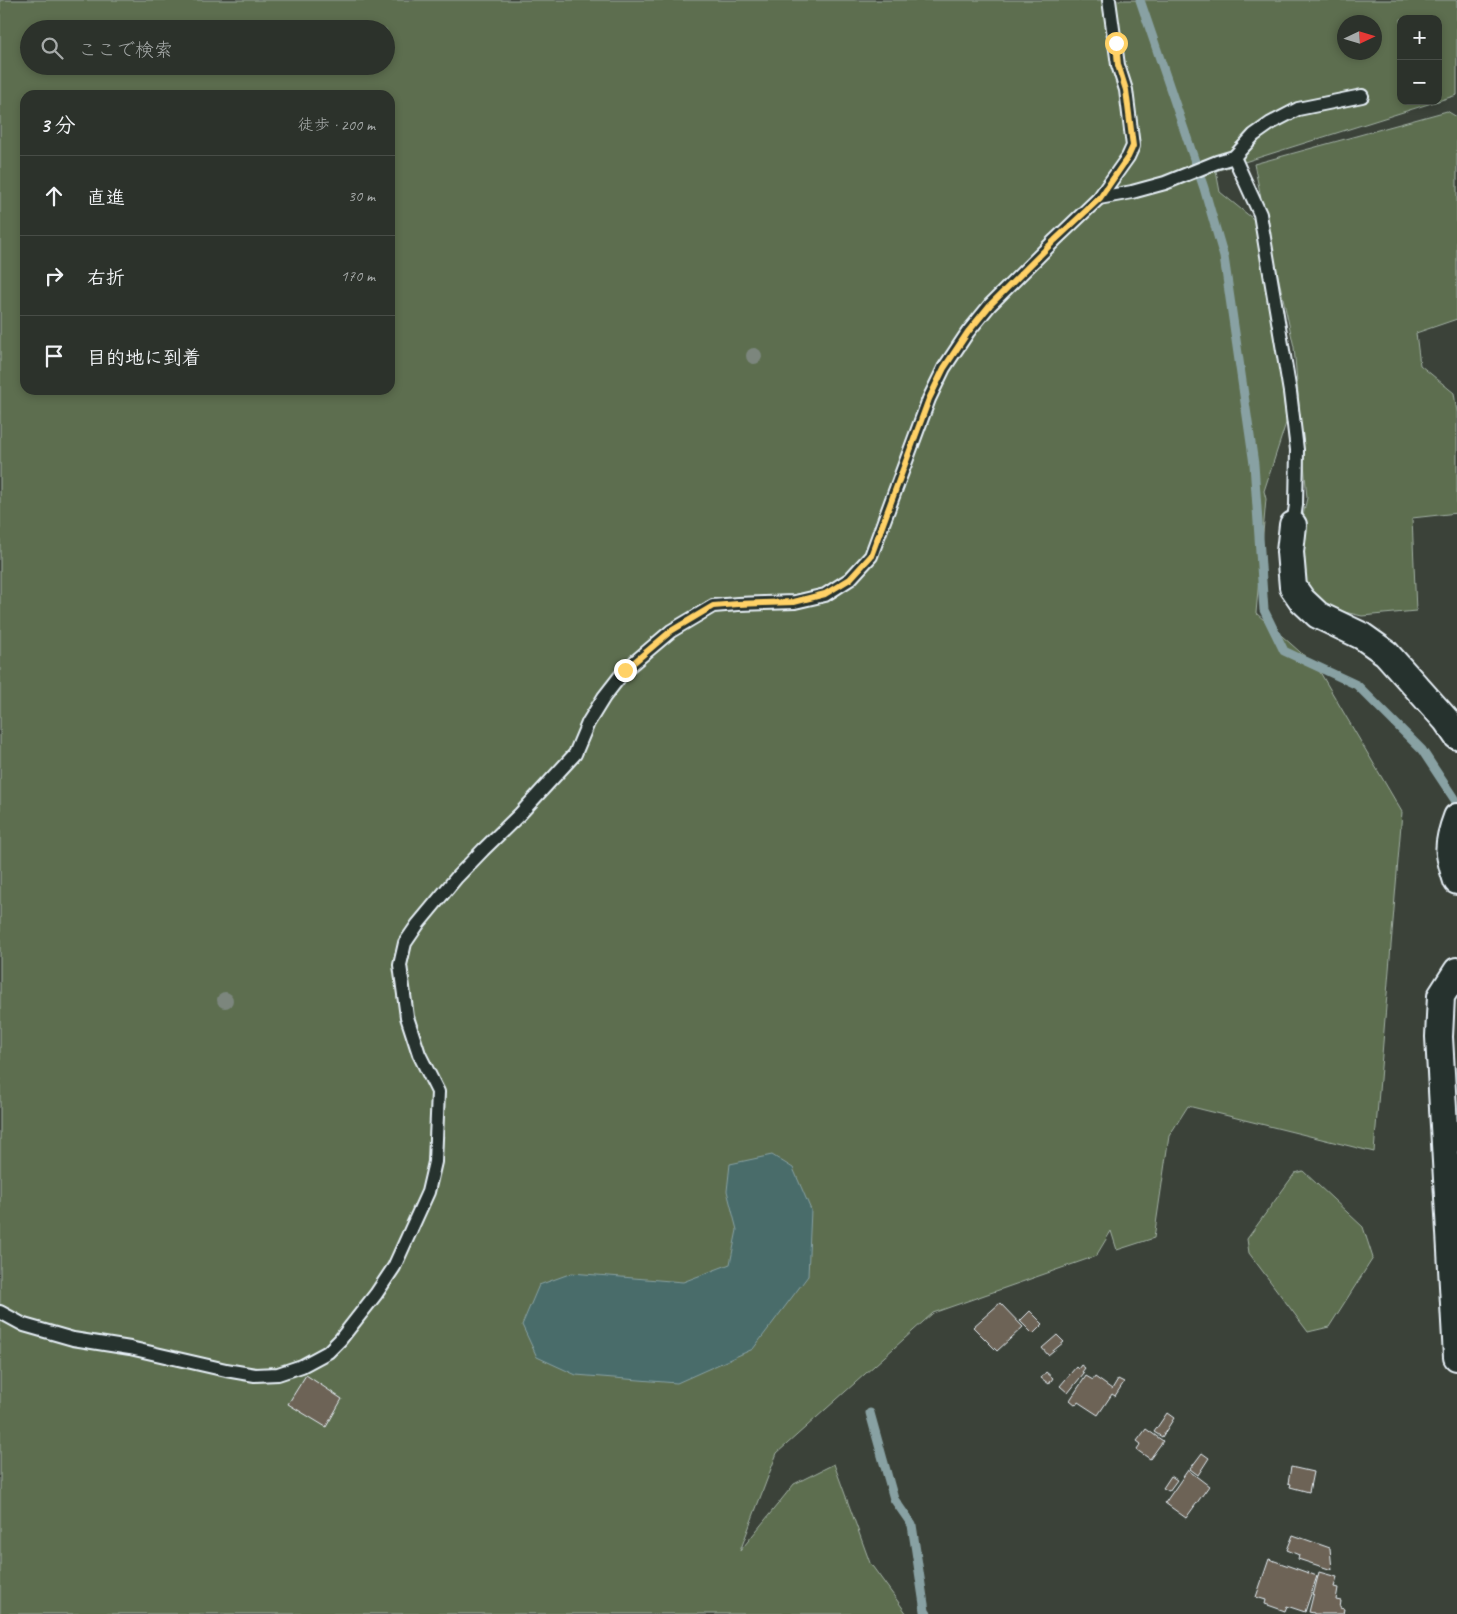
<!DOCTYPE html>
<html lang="ja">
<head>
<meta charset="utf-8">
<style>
  :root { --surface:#2c322b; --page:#343a33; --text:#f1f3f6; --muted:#a6aaa9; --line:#484d47 }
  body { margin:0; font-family:Caveat,"Klee One",sans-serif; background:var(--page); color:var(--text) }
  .controls { position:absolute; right:15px; top:15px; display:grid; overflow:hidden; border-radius:10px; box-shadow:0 2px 8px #0003 }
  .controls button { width:45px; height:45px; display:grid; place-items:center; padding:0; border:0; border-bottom:1px solid var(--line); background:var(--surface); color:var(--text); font:25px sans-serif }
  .compass { position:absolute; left:1337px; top:15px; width:45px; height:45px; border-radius:50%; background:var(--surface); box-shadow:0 2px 8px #0003; rotate:86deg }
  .stop { position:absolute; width:15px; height:15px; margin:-11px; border:4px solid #ffd166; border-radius:50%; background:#fff }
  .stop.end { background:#ffd166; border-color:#fff; box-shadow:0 1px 5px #0008 }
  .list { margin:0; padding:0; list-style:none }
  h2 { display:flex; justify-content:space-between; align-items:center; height:65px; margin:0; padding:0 20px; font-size:21px }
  h2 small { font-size:16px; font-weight:400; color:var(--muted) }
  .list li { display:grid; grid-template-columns:32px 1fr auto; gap:15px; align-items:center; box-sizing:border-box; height:80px; padding:0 20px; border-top:1px solid var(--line) }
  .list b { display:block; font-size:19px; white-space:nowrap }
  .list em { font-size:16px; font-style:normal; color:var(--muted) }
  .icon { flex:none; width:28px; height:28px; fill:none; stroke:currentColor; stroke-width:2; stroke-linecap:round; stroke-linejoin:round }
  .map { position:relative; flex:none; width:1457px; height:1614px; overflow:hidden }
  .search { position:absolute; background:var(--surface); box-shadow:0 2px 8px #0003; left:20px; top:20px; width:375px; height:55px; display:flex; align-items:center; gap:12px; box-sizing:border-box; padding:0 18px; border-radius:28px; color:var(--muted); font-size:19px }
  .panel { position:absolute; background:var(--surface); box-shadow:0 2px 8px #0003; left:20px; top:90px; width:375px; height:305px; border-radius:15px }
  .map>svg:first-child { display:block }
  .green { fill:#5d6e50; stroke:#a2b0a4; fill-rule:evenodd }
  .water { fill:#486c6b; stroke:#88a1a3 }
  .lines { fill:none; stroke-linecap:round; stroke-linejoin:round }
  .stream { stroke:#88a1a3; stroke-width:9 }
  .building { fill:#6d6456; stroke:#e8f1f8 }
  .service-casing { stroke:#e8f1f8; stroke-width:16 }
  .minor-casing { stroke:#e8f1f8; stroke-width:30 }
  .service { stroke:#26332d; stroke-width:12 }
  .minor { stroke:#26332d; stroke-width:26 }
  .tree { fill:#7b867d }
  .route { stroke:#ffd166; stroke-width:6 }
</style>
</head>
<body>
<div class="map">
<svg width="1457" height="1614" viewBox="0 0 1457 1614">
  <rect width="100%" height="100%" fill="#3b4239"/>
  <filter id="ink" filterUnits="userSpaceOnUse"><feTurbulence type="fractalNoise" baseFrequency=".02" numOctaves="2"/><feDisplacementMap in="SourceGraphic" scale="10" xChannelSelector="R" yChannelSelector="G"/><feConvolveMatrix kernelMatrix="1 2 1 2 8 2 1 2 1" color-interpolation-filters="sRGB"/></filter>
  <g filter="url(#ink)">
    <g class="green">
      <path d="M0,0H1457V95L1438,101V19H1401V101H1438L1216,171L1220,192L1268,231L1254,164L1447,111L1457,117V319L1416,333L1420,365L1454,393L1457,412V513L1412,518L1416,611L1362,616L1314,605L1303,579L1299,533L1307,498L1294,347L1268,231L1286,423L1264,491L1266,499L1256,613L1317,667L1402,812L1374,1152L1188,1106L1169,1136L1154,1238L1117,1250L1111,1231L1096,1256L933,1313L777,1453L740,1551L794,1484L834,1464L870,1563L907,1614H0ZM1344,22H1374V52H1344ZM29,29H386V66H29ZM25,95H390V390H25Z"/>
      <path d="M1303,1171L1363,1227L1373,1258L1329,1327L1308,1332L1249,1253L1247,1239L1295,1173Z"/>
    </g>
    <path class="water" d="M772,1155L793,1168L811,1210L808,1276L753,1349L677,1383L576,1375L537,1357L522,1325L539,1285L572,1273L683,1282L730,1264L737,1230L727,1191L730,1164Z"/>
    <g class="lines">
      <g class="stream">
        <path d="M1140,0L1204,188L1224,257L1254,464L1264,610L1284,651L1357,685L1422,750L1457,803"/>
        <path d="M870,1413L894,1499L912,1525L925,1611L927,1614"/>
      </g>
    </g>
    <g class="building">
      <path d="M1000,1303L1023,1327L997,1351L973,1327Z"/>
      <path d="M1030,1311L1043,1324L1033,1334L1020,1321Z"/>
      <path d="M1057,1335L1064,1342L1048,1355L1042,1348Z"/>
      <path d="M1081,1365L1085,1368L1082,1372L1084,1373L1068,1393L1060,1386L1076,1367L1078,1369Z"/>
      <path d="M1046,1372L1053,1378L1049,1384L1041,1378Z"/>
      <path d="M306,1375L342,1399L326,1427L288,1404Z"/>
      <path d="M1086,1376L1093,1380L1095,1377L1112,1389L1118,1379L1124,1382L1115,1396L1112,1394L1098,1415L1078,1402L1076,1405L1070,1400Z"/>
      <path d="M1167,1413L1174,1418L1162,1437L1154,1432Z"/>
      <path d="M1146,1429L1163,1441L1150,1459L1137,1450L1141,1444L1137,1441Z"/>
      <path d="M1202,1453L1209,1458L1198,1475L1190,1469Z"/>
      <path d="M1291,1467L1313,1472L1309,1492L1290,1487L1291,1484L1288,1483Z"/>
      <path d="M1188,1470L1209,1486L1186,1518L1165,1503Z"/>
      <path d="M1171,1476L1177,1480L1169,1491L1163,1488Z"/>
      <path d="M1293,1535L1330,1548L1332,1570L1298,1559L1299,1555L1287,1550Z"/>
      <path d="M1269,1559L1317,1576L1305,1612L1287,1606L1285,1611L1265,1604L1266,1600L1256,1597Z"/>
      <path d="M1319,1572L1337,1577L1334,1587L1338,1588L1336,1600L1341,1601L1340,1608L1344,1609L1343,1614H1314V1613L1309,1612Z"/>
    </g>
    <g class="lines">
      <defs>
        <g id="service">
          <path d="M1234,157L1260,214L1290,392L1297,450L1296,505L1293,525"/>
          <path d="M1099,198L1132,192L1165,183L1217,162L1234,157L1254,135L1271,123L1298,109L1362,96"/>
          <path d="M0,1312L24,1325L73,1339L130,1348L226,1370L255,1375L278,1374L302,1366L328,1352L340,1340L376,1294L394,1267L428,1192L435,1162L438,1092L419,1054L407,1017L400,965L405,943L418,924L457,877L483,850L520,814L575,754L588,723L604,697L625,670L671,631L713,606L738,604L795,602L825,595L850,579L871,556L929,399L944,368L968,332L990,305L1055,240L1099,198L1128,157L1133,146L1126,90L1118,65L1109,0"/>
        </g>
        <g id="minor">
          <path d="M1293,525L1290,552L1293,587L1302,600L1318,615L1362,636L1386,653L1446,720L1457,736"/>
          <path d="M1457,817C1446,846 1448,853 1457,881"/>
          <path d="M1457,971L1441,996L1439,1037L1457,1357"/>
        </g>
      </defs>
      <use href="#service" class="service-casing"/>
      <use href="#minor" class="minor-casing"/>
      <use href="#service" class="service"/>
      <use href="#minor" class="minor"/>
    </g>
    <g class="tree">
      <circle cx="754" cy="356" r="8"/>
      <circle cx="225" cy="1000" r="8"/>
    </g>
  </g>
  <g class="lines" filter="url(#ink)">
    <path class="route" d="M625,670L671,631L713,606L738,604L794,602L825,594L850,579L871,556L929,399L944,368L968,332L990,305L1055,240L1100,198L1128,157L1133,146L1126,90L1118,65L1116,43"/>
  </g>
</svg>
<div class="controls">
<button>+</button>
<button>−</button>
</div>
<svg class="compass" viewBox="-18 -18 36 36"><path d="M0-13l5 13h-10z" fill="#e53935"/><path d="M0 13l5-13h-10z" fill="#a6aaa9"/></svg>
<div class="stop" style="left:1116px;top:43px"></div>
<div class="stop end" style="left:625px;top:670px"></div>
<div class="search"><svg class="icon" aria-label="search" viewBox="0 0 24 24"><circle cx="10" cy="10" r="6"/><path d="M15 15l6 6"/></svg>ここで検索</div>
<section class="panel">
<h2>3 分<small>徒歩 · 200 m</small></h2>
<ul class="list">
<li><svg class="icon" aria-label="ahead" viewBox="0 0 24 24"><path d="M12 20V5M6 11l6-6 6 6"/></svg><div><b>直進</b></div><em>30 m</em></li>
<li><svg class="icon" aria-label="right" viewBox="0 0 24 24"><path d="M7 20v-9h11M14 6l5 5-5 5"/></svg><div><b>右折</b></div><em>170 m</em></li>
<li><svg class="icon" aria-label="arrive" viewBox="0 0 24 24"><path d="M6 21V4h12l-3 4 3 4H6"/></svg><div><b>目的地に到着</b></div></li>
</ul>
</section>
</div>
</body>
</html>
